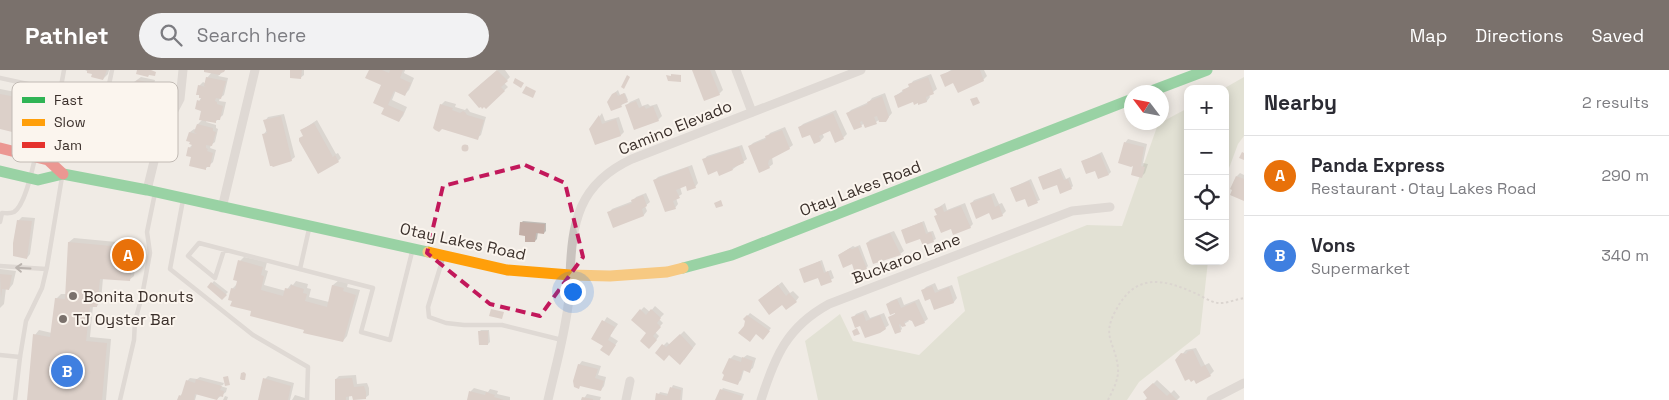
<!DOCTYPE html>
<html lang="en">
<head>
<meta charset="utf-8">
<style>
  :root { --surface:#fff; --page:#f2f2f3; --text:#2b2b33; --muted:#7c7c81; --line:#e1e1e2; --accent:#7a716c }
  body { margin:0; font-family:"Space Grotesk",sans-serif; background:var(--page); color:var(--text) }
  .controls { position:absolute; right:15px; top:15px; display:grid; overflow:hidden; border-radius:10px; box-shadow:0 2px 12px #0003 }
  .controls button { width:45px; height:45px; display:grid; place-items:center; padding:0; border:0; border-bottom:1px solid var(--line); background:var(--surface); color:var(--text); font:25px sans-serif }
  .compass { position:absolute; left:1124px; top:15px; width:45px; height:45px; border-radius:50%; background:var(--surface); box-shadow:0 2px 12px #0003; rotate:302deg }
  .you { position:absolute; left:572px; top:221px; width:18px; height:18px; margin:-12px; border:4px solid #fff; border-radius:50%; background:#1a73e8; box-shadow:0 0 0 8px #1a73e833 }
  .badge { display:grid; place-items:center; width:32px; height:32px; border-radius:50%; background:var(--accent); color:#fff; font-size:16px; font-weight:700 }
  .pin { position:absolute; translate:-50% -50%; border:2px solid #fff; box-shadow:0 1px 5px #0006 }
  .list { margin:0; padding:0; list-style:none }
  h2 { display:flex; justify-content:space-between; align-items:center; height:65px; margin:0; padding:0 20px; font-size:21px }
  h2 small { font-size:16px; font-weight:400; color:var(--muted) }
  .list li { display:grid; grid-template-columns:32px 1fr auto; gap:15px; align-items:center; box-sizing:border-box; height:80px; padding:0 20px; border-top:1px solid var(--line) }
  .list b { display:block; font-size:19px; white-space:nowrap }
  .list p { margin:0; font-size:16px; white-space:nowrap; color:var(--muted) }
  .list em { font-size:16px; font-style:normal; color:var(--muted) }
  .icon { flex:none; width:28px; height:28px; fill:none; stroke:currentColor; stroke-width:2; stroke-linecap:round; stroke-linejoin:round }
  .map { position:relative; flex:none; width:1244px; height:330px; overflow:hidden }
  header { display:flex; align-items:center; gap:30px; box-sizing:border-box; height:70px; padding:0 25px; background:var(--accent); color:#fff }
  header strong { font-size:24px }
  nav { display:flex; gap:28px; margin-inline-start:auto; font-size:18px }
  .search { width:350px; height:45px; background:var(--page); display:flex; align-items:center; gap:12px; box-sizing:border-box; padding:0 18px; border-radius:28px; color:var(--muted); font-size:19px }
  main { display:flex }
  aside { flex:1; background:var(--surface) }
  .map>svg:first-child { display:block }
  .green { fill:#d1d6bf }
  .shadow { fill:#0003 }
  .building { fill:#c3afa7 }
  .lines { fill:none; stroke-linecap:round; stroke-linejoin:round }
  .path { stroke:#c2bbb6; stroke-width:2; stroke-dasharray:2.5 2.5; stroke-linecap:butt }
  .lane { stroke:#c9c3be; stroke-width:4.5 }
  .street { stroke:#c9c3be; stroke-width:9 }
  .fast { stroke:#30b455; stroke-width:11 }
  .slow { stroke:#ff9f0a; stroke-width:11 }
  .jam { stroke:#e5322d; stroke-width:11 }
  .oneway { stroke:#7b726d }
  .marked { fill:none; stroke:#c2185b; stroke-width:4; stroke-dasharray:10 6; stroke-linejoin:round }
  .poi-dot { fill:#7a716c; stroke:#fbf5ee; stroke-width:2 }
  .labels { text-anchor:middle; stroke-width:4; stroke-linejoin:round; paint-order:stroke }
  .street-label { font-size:16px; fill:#3b302b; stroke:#fbf5ee }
  .poi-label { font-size:16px; fill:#3b302b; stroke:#fbf5ee; text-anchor:start }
  .key { fill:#fbf5ee; stroke:#c1bab4; stroke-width:1 }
  .key-label { font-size:14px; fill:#3b302b }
</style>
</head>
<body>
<header>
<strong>Pathlet</strong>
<div class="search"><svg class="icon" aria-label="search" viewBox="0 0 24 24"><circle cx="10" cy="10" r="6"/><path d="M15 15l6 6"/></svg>Search here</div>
<nav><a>Map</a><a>Directions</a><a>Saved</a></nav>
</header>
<main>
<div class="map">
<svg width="1244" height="330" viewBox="0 0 1244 330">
  <rect width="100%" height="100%" fill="#f0ebe5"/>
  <g class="green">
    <path d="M1244,7V66L1238,74L1225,109V19H1223Z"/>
    <path d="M1188,38V191H1208L1200,264L1139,312L1127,330H818L805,271L840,244L853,271L919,285L965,241L957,207L1087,155L1122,156L1158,54Z"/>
  </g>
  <g class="shadow">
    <path d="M85,0H109L108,4L103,9Z"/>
    <path d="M205,0H225L218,6L228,8L224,25L220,28L219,31L226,32L223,45L215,52L207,50L206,52L216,55V58L218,59L215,72L211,75L210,78L216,80L213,92L205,99L193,86L189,78L193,74L190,62L194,59L196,60L198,54L203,49V40L199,31L202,27L199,16L203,12L205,13L207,8L212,2Z"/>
    <path d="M291,0H304V5L300,8Z"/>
    <path d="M370,0H405L404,3L414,8L409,20L405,24L396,20L392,30L407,37L403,46L399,51L385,37L383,14Z"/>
    <path d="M498,0H505L510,7L504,13L508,17L486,37L480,15Z"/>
    <path d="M694,0H715L723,20L719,24Z"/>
    <path d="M951,0H984L987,6L983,10L954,12L942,6Z"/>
    <path d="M931,4L937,19L929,25L930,27L927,31L914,30L895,26L910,16L913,11Z"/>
    <path d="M141,7L155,10L153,18L158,16L166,18L162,35L158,38L152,37L148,44L145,43L143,45L132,36L130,30L133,27L136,18L134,12Z"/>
    <path d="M0,19L47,28L40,53H42L41,62L36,67L0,58Z"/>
    <path d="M618,20L620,25L625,23L628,30L623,33L621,36L613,24Z"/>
    <path d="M885,23L892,43L886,50L880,49L876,52L866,57L864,53L861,56L848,43L851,40L869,32L872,28Z"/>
    <path d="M639,28L642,36L648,34L650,36L657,34L662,46L658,50L626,36L630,32Z"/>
    <path d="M445,31L456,34L455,37L465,40L467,38L470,42L486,47L481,65L477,68L442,58L441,35Z"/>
    <path d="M836,40L847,64L843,68L831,60L822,63L824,67L821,70L799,58L803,54Z"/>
    <path d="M602,43L605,51L619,47L624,62L621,65L591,59Z"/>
    <path d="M284,44L295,87L291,90L264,64L267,60L265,51L268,47Z"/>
    <path d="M317,50L336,84L338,83L341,88L338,91L304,65L302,60Z"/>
    <path d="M785,57L793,75L789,78L772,87L773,94L769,97L750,76L753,73L767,67L770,63Z"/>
    <path d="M1128,69L1147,74L1143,93L1148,94L1145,103L1142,106L1125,73Z"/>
    <path d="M468,75V79L463,80V76Z"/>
    <path d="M742,75L747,89L733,99L720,104L718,99L704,90L707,86Z"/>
    <path d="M1102,82L1111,102L1109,104L1096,99L1083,91Z"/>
    <path d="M692,95L698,113L695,117L686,115L680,117L682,124L676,128L678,134L675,138L654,111L658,107Z"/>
    <path d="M1061,98L1066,109L1070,107L1073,116L1071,118L1040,107Z"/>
    <path d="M1240,103L1244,105V129L1237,106Z"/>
    <path d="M1031,109L1040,130L1028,135L1025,127L1012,118Z"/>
    <path d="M646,123L650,132L645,136L647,141L644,145L609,143L612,139L633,131L636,127Z"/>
    <path d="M994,123L999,134L1002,133L1006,141L1002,145L990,142L971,134L974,130Z"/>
    <path d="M945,133L947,140L965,133L973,154L970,157L951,158L936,146L938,144L936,139Z"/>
    <path d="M22,147L35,148L30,184L27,188L19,150Z"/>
    <path d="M523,151L546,153V161L544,163L538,162L537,169L535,171L526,164L521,153Z"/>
    <path d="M924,151L928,162L933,161L936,169L924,175L921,167L902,160Z"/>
    <path d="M894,161L904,181L900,184L867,173L870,170Z"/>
    <path d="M74,168L138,174L134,206L129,210L103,208L101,231L97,236H93L90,267L111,269L106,330H28L35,265L39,260L52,263L56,229L61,224H67L69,172Z"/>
    <path d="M860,175L868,196L866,198L852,193L839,185L853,176L855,177Z"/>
    <path d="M244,187L267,192L265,200L268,201L264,215L286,221L291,214L293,215L296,211L308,214L307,218L311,219L309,227L329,232L333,215L338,211L348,213L347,217L360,220L347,266L343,271L253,240L232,219L237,214L240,191Z"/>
    <path d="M822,190L826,202L831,200L834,208L821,215L818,207L800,200Z"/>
    <path d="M0,199L16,201L13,214L9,219L6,218L4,234L0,238Z"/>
    <path d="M214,211L228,222L222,228L209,217Z"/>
    <path d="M782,212L790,223L793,221L799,227L796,231L783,233L763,227Z"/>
    <path d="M935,213L938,220L952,215L957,228L954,232L935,239L931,227L923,220L926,217Z"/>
    <path d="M901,227L904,235L919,229L928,249L924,252L908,249L909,251L901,256L902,259L900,261L889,248L896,243L887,234L891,231Z"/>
    <path d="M655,236L664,244L659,249L663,253L655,262L659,266L653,274L647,263L641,240L644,237L650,242Z"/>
    <path d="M866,240L870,248L884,243L889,255L885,258L853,248L856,244Z"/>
    <path d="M750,243L771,258L763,268L745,257L747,251L745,249Z"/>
    <path d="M607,247L618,254L610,266L618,271L609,284L604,275L593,269Z"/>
    <path d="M481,260H489L490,272L488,274L479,262Z"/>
    <path d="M684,261L696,274L684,290L669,284L656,283L667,272L670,275Z"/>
    <path d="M1196,278L1205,295L1209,293L1214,301L1210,305L1177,290L1186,280Z"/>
    <path d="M734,285L743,288L747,285L756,288L753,298L749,301L744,300L741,310L738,313L730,289Z"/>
    <path d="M582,291L601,296L598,305L606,307L604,316L601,320L579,295Z"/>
    <path d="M356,305L357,314L367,313L369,318V325L365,328L353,325H349V330H337L336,309L339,306Z"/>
    <path d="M268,306L294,313L290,330H259L265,309Z"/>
    <path d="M200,307L224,313L223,315L220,316L227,318L226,322L217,329L197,323L195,330H179L180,326L184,322L187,311L190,308L197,309Z"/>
    <path d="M1157,310L1171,323L1174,320L1180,327L1177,330H1147L1149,328L1144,323Z"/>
    <path d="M673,315L683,318L682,330H656L660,322L669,324Z"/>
    <path d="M474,318L488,322L490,319L498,321L497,324L510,327V330H468L471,321Z"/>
    <path d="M723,318L744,324L742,330H716Z"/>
    <path d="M587,324L601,327L600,330H583Z"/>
    <path d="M295,325L308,329V330H292Z"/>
    <path d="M225,326L228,327L227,330H223Z"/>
  </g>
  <g class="building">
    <path d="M87,0H107L103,10L91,7L92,4L87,3Z"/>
    <path d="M137,0H151L156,2L155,6L149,5L148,7L136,4Z"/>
    <path d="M204,0H225L224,2L220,3V5L204,2Z"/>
    <path d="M290,0H302L301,9L290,8Z"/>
    <path d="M369,0H382L389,3L390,0H403L400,8L411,13L405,26L394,21L388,35L404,42L399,52L381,44L384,38L373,33L381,15L365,8Z"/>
    <path d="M497,0L508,11L501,17L505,21L486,39L484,37L482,39L481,37L479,38L468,25Z"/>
    <path d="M692,0H710L720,25L704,31Z"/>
    <path d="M953,0H980L984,11L958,23L953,13L945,17L940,5Z"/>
    <path d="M671,4L681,5V12L668,11L666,5L671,6Z"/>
    <path d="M627,5L630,7L624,19L621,17Z"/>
    <path d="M206,7L226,11L221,29L216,28L215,31L217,32V34L223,36L220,50H216V53L199,50L201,41L195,39L197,30L200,31L201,28H199V25H196L198,15L206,17L204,16Z"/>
    <path d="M928,7L934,24L926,27L927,32L918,35V33L914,35L913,32L898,38L894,26L903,22L902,20L909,17L908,14Z"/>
    <path d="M515,8L524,13L521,18L513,13Z"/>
    <path d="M137,10L152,13L150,21H153V19L164,21L159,40L148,38V33L145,40L149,41L148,45L144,44L143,47L129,43L131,37H128L129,29L131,30L134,25L135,19H132L133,12H136Z"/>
    <path d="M526,16L536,21L533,28L522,23Z"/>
    <path d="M616,22L618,26L624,23L628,32L621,35L622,37L611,41L607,32L612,24Z"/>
    <path d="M0,24L43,32L36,57H39L37,68L0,59Z"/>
    <path d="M882,26L889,47L886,52H879L877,46L874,47L877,54L865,58L862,51L860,52L862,57L854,60L846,43L868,34L867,32Z"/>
    <path d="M977,27L980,33L973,36L970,29Z"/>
    <path d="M636,31L639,38L644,36L646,39L653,36L659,51L634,60L625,35Z"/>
    <path d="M440,34L453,38L452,40L460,43L463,41L465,42L467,45L484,50L478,70L442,59L439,62L435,60L433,58Z"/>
    <path d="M833,43L844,69L835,73L830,61L819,66L821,71L814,74L810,65L802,68L798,57Z"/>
    <path d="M599,45L602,54L616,49L621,66L595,75L589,59Z"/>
    <path d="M281,46L292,91L273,97L272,96H270L262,64L267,63L263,50Z"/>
    <path d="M314,53L333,87L335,85L339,92L318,104L299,71V68L303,66L300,60Z"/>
    <path d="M197,54L213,58V61L216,62L212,76L206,75V78L208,79L207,81L213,83L210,97H206V100L189,96L191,87L186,86L188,77L191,78L192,75L189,74L190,72L186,71L189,62L197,64L194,62Z"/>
    <path d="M782,60L790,79L769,90L768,94L770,98L759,103L748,76L766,69L765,66Z"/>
    <path d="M1124,72L1144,77L1141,96L1145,97L1142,108L1131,105L1133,96L1131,97L1118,93Z"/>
    <circle cx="465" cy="78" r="3.5"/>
    <path d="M739,77L744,93L732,98L733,100L719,106L717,101L708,105L702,89Z"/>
    <path d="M1242,82L1244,83V90L1239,88Z"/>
    <path d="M1100,84L1109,105L1098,109L1095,101L1086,104L1081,91Z"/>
    <path d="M688,97L696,118L687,121L686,116L676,120L680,128L673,131L676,139L665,142L653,110Z"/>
    <path d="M1059,99L1064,110L1068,109L1072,119L1060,124L1057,115L1043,120L1038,107Z"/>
    <path d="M1236,106L1244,109V131L1230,125L1232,120L1230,119Z"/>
    <path d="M1029,111L1038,133L1028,137L1025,129L1016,132L1010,118Z"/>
    <path d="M643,125L647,136L642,139L644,146L613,158L607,142L632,133L631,130Z"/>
    <path d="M991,125L995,137L999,135L1003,146L992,150L989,143L976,149L970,133Z"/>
    <path d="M721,130L723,136L716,138L714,133Z"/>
    <path d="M942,136L944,142L961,136L971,158L953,165L951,159L941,163L934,146L937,145L934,139Z"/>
    <path d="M17,150L32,151L27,189L13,186V173Z"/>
    <path d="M520,152L545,154L544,164L536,163L535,172H525V166L519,165Z"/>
    <path d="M922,152L926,164L931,162L934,172L923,176L920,169L906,174L901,160Z"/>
    <path d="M890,163L901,185L873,194L866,173Z"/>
    <path d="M68,172L134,178L130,211L100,209L97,237H90L86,271L107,273L102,330H27L33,264L50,267L55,228L65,229Z"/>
    <path d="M858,177L867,199L855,203L852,194L843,198L838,185L850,178L852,179Z"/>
    <path d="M238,190L263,197L261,205L264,206L261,220L283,226L285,218L290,219L291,215L304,219L303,223L307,224L305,231L327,237L332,215L344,218L343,221L356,225L343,272L303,263L304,260L250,246L251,241L230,236L232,231L228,230L231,218L235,219L237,211L233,210Z"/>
    <path d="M820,191L824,203L828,201L832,212L821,216L818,208L804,213L799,199Z"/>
    <path d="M0,204L12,205L9,220L2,219L1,228Z"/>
    <path d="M211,212L227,225L222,230L207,217Z"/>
    <path d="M778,215L786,226L789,223L797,232L786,240L782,235L769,245L758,230Z"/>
    <path d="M932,216L935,223L949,217L954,233L934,240L930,229L925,231L921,220Z"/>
    <path d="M897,229L901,238L915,232L925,253L915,257L912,251L909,250L904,252L906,256L902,257L900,254L899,255L901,262L895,264L888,247L895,244V243L890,245L886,234Z"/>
    <path d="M491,239L504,242L502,249L489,246Z"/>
    <path d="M640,239L646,245L651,239L661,248L657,253L661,257L653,266L657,270L649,279L640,271L646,263L631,250Z"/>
    <path d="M863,243L866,251L880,245L886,259L880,263L865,268L860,256L855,258L851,247Z"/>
    <path d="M747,245L770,261L763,270L756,264L750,272L738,263L744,256L745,251L743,249Z"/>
    <path d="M602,250L615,257L608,270L616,275L609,286L600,280L603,276L591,269Z"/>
    <path d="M857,258L860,264L854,266L852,261Z"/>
    <path d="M478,261H488V275H479Z"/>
    <path d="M680,264L693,278L680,295L669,285L664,291L655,283L662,274L666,277Z"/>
    <path d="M1193,280L1201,297L1205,295L1211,306L1196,314L1194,310L1191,312L1189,309L1185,311L1175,290L1181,283L1186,284L1188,281Z"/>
    <path d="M742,287L753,291L750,303L743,300L738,315L722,310L724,305L722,303L729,288L741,292Z"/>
    <path d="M578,294L598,299L595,308L604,311L601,321L580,316L579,319L574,317L573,311Z"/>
    <path d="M244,302L246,304L245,310H242L240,309L241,303Z"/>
    <path d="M228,306L230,315L225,316L223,307Z"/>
    <path d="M263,308L291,316L288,330H258Z"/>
    <path d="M352,308L354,317L364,316L366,322V329L353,330L352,326L346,327V330H335V309Z"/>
    <path d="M196,309L222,316L220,320L224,321L223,327L219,326L217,330L195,324L194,330H177L179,325L181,326L186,310L195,313Z"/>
    <path d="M1153,313L1167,326L1170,323L1177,330H1145L1147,328L1143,322Z"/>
    <path d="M670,317L681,320L680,330H655L656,323L667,326Z"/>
    <path d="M720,319L742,326L741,330H715Z"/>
    <path d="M469,321L485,325L486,322L495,325L494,327L504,330H467Z"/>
    <path d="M582,327L593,329V330H581Z"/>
  </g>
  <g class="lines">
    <path class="path" d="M1108,330C1113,320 1119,309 1118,298C1115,271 1101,267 1116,240C1136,202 1164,209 1197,224C1203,227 1211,232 1218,233C1225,234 1237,229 1244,228"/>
    <g class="lane">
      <path d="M0,8L60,21"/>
      <path d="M61,14L107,24L112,0"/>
      <path d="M52,67L80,71L84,51L56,45"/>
      <path d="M88,74L89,47L94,21"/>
      <path d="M48,87L64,0"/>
      <path d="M183,130L170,199L253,265L308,297L307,330"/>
      <path d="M0,152L2,143C6,143 10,144 14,142C25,135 32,101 35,88"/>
      <path d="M224,180L215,208L188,186L199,173L373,218L361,262L390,270L412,182"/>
      <path d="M443,188L428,237L429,247L446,253L464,255H502L562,270"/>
      <path d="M0,196L46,199"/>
      <path d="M300,199L309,159"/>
      <path d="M0,285L20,287L15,330"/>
      <path d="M20,287L26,251L42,218L47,197L62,107"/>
      <path d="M120,330L134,270L135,251L142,226L150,183L147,162L155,123"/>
    </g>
    <g class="street">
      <path d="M736,0L752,42"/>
      <path d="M147,120L160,67L180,29L183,0"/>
      <path d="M222,138L255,0"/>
      <path d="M548,330C555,299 564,268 568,236C570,226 569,216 570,206C572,152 578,114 632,89L861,0"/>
      <path d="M626,330L630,311"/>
      <path d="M761,330C775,286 787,257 829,234L1072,141L1110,137"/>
      <path d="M1211,330L1244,313"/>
    </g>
    <g class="fast">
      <path d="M1149,22L1207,0"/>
      <path d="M0,101L38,110L63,104L147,120L428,182"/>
      <path d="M683,198L732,185L1132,29"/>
    </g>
    <path class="slow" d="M428,182L507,200L570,205L610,206L667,202L683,198"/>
    <path class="jam" d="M0,78L48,90L63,104"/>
  </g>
  <defs><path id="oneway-shaft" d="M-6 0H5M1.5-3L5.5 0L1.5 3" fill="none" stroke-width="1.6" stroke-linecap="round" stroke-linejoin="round" transform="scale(1.25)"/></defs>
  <use class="oneway" href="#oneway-shaft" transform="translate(23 198) rotate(-177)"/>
  <path d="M0 0H1244V330H0ZM525,95L565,113L583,187L540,246L490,234L427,183L443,116Z" fill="#f0ebe5" fill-opacity=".55" fill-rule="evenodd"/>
  <path class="marked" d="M525,95L565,113L583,187L540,246L490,234L427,183L443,116Z"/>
  <g class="poi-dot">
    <circle cx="73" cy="226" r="5"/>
    <circle cx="63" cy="249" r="5"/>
  </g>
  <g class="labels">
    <g class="street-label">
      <text transform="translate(675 57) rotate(-22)" y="6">Camino Elevado</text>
      <text transform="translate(860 118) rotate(-21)" y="6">Otay Lakes Road</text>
      <text transform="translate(463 171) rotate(12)" y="6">Otay Lakes Road</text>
      <text transform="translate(906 188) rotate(-21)" y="6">Buckaroo Lane</text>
    </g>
    <g class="poi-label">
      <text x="83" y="232">Bonita Donuts</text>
      <text x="73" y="255">TJ Oyster Bar</text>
    </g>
  </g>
  <rect x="12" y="12" width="166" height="80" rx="8" class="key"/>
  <rect x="22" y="27" width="23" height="6" fill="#30b455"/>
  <rect x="22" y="49" width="23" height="7" fill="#ff9f0a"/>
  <rect x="22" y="72" width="23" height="6" fill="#e5322d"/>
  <g class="key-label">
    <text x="54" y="35">Fast</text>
    <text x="54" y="57">Slow</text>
    <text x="54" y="80">Jam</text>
  </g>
</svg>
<div class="controls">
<button>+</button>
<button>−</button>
<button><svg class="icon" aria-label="locate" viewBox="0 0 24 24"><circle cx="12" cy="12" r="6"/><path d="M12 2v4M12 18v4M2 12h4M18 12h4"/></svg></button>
<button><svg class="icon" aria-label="layers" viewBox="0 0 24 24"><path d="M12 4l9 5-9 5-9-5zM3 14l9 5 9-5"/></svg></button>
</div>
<svg class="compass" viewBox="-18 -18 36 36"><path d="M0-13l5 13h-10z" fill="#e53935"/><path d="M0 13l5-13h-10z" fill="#7c7c81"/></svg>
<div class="you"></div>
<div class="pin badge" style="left:128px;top:185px;background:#e8710a">A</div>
<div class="pin badge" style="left:67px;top:301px;background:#3f7fe0">B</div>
</div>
<aside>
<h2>Nearby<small>2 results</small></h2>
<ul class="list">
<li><span class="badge" style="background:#e8710a">A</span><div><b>Panda Express</b><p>Restaurant · Otay Lakes Road</p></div><em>290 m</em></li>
<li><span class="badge" style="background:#3f7fe0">B</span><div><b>Vons</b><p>Supermarket</p></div><em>340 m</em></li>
</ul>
</aside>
</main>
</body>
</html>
